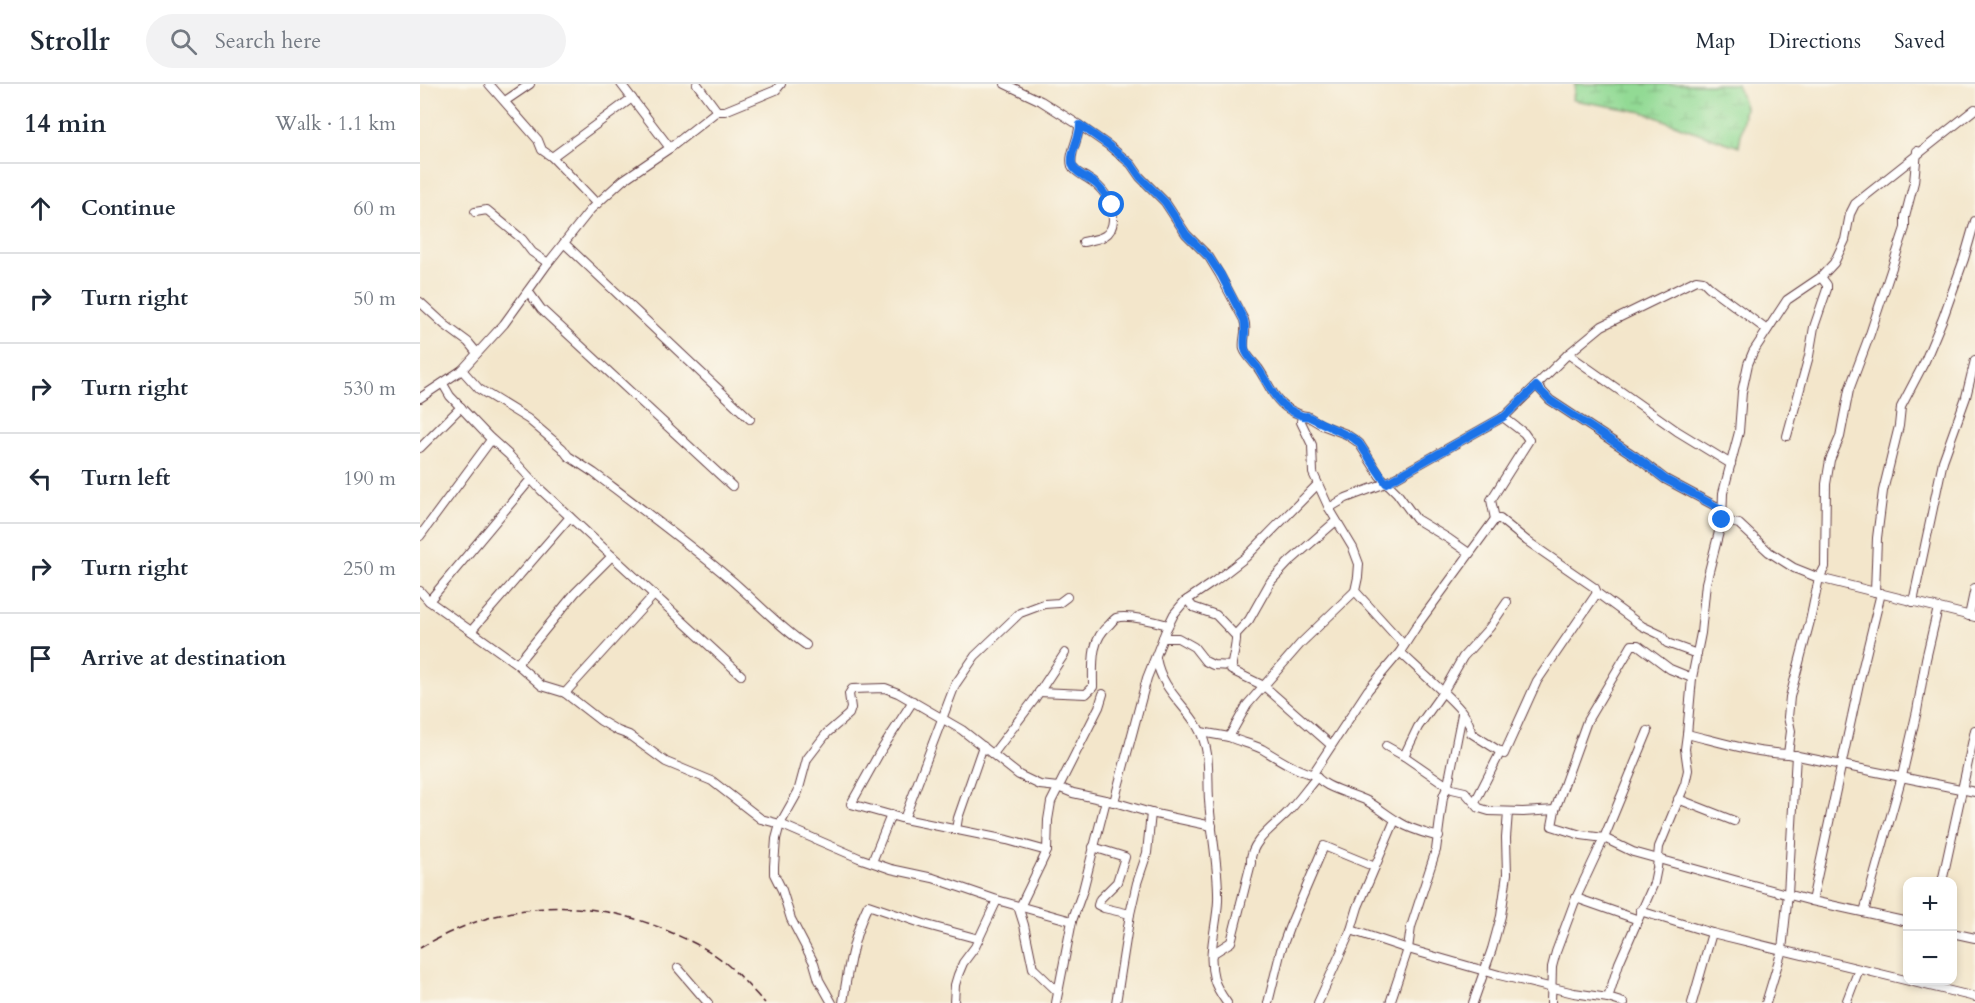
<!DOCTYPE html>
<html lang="en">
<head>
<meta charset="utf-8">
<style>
  :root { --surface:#fff; --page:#f2f2f3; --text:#1f2937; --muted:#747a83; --line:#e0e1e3 }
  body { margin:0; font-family:Cardo,serif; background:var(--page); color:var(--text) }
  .controls { position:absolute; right:18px; bottom:18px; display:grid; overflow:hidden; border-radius:12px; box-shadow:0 3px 9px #0003 }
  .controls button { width:54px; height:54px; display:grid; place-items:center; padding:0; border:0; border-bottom:2px solid var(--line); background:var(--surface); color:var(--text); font:30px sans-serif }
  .stop { position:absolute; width:18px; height:18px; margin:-14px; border:4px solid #1a73e8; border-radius:50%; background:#fff }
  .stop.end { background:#1a73e8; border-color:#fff; box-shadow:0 2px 6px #0008 }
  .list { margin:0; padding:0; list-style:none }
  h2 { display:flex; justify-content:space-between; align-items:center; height:78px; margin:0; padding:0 24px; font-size:26px }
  h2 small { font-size:20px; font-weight:400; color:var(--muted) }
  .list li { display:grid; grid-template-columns:39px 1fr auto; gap:18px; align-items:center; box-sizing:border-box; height:90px; padding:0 24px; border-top:2px solid var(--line) }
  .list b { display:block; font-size:22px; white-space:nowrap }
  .list em { font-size:20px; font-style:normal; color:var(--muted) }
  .icon { flex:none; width:33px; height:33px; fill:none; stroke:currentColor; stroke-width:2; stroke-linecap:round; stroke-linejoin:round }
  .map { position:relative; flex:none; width:1555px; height:919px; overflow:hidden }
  header { display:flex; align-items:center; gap:36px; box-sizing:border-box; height:84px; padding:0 30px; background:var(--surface); border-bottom:2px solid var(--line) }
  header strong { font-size:28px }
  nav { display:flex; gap:33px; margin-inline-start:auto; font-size:21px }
  .search { width:420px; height:54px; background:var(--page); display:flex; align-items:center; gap:15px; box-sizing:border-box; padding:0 21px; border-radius:33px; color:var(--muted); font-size:22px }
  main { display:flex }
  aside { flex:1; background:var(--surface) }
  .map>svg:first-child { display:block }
  .wetland { fill:url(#wetland-marsh); stroke:#6e7c60; stroke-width:1.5 }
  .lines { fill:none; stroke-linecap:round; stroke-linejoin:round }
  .minor-casing { stroke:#633d43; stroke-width:10 }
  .minor { stroke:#fff; stroke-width:8 }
  .rail { stroke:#4a1f2b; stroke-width:1.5; stroke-dasharray:9 4.5; stroke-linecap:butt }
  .route { stroke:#1a73e8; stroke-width:8 }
</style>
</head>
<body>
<header>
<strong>Strollr</strong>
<div class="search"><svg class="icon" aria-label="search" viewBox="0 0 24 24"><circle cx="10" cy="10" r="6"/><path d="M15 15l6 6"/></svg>Search here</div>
<nav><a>Map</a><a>Directions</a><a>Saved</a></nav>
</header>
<main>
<aside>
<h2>14 min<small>Walk · 1.1 km</small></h2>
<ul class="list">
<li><svg class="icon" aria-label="ahead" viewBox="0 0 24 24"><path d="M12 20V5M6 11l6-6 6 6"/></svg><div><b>Continue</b></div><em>60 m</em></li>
<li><svg class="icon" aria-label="right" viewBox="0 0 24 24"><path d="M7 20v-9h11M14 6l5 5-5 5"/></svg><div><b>Turn right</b></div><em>50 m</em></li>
<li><svg class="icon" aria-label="right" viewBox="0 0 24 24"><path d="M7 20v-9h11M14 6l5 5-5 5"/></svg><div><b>Turn right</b></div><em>530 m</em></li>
<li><svg class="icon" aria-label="left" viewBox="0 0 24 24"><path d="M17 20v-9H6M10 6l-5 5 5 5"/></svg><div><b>Turn left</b></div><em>190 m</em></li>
<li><svg class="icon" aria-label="right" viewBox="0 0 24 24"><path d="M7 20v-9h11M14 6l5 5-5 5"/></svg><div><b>Turn right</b></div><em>250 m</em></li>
<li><svg class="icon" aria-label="arrive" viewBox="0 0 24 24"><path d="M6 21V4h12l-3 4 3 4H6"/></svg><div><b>Arrive at destination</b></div></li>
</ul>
</aside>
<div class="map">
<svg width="1555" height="919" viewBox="0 0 1555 919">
  <defs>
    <pattern id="wetland-marsh" width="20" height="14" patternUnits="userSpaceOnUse" patternTransform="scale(1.5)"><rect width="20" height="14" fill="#92da94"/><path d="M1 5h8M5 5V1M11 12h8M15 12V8" fill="none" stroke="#7fbb80"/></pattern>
  </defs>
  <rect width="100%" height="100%" fill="#fbf7ec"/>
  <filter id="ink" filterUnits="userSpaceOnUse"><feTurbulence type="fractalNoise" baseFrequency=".0167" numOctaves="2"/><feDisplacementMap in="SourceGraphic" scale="12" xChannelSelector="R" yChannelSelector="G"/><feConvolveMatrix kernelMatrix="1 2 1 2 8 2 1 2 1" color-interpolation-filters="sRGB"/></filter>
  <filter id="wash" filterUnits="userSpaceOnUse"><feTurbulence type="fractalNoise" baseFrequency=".008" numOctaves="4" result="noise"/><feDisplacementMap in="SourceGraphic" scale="24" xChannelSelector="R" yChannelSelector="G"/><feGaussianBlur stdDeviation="1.35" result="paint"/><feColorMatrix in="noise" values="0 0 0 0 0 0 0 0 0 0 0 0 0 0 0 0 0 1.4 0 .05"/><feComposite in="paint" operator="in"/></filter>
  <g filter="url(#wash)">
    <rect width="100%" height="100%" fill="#f3e6cb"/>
    <path class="wetland" d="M1155,0H1317L1325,23L1319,63L1267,45L1223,28L1153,16Z"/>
  </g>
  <g filter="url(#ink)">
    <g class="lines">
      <defs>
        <g id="minor">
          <path d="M69,0L118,56L122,66L132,73L177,120"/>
          <path d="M201,0L250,64"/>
          <path d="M277,0L297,27"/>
          <path d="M585,0L621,17L659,41C660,54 648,70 652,82C654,87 662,91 667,94C682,103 693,117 693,136C692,154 678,155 663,158"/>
          <path d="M85,17L110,0"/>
          <path d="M659,41L688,61L711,80L720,93L745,118L766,150L789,173L800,191L824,236C828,247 822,255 824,265C826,271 834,279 838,284C850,301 854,319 874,328C879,330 881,332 887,332L902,341L926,350L939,359L960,392L977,409L996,435L1029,455L1049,469"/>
          <path d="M132,73L212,14"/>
          <path d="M55,128L67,126L102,155L112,168L128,179"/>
          <path d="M144,159L330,335"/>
          <path d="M108,207L121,225L312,402"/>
          <path d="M0,218L25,241L48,258L57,269"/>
          <path d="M1148,270L1257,347L1311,380"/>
          <path d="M42,286L59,305L108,335L142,364L148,372L174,389C219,423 265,457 309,494C335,516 358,542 386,561"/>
          <path d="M23,300L30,312L69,353L89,371L121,406L192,472L155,509L97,580"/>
          <path d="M1117,302L1130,316L1215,372L1245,395L1303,426"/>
          <path d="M0,314L42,286L84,240L128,179L171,125L203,96L250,64L297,27H305L356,6L361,0"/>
          <path d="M882,332L881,338L892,361L893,389L909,424L933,464L939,480L938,493L935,507L984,561"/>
          <path d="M1367,352L1389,272L1394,243L1407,205V201L1401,193"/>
          <path d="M0,364L41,323"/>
          <path d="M909,424L926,414L966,399L1085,332L1148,270L1182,242L1276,196L1283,197L1289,203L1347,246"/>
          <path d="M1075,435L1071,416L1109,356L1104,349L1083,333"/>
          <path d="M1302,436L1319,440L1349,468L1374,484L1399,494L1555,533"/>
          <path d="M0,452L71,356"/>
          <path d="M192,472L321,591"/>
          <path d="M0,507L9,517L97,580L122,602L145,609L181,637L198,647L209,651L246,678L292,697L341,735L360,740L439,774L471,785L513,794L577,816L652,837"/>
          <path d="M1455,508L1457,454L1463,407L1479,342L1481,323L1505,277L1523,234L1544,175L1555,137"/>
          <path d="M767,516L773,523L796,531L816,552V550"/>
          <path d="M9,517L111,395"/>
          <path d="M1087,518L1070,543L1043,573L1023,608C1035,620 1050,632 1051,649L1084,670L1117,597L1177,509"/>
          <path d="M1493,518L1523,377L1546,313L1555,276"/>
          <path d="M1549,532L1555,504"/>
          <path d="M51,547L150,433"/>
          <path d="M743,554H758L774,563L785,577L793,581L812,582"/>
          <path d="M980,568L1023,608L998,643L984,672"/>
          <path d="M736,574C744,617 781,627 787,670C789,685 788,700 789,716C791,749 799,783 798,817C797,842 787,869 794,895C796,903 802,912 807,919"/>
          <path d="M1272,594L1250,585L1218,561H1212L1167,637L1135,726L1132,742L1161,751L1184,754L1213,768L1318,797L1392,817L1488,838"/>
          <path d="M619,608L666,610L673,603C673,581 670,556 689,541C691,539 693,536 696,534C707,530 737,538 748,541"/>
          <path d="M145,609L234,511"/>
          <path d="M493,617L460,668L431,720L484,735L535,601L555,572L600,529L624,520L639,519L647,513"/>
          <path d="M781,648L809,653L827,621L881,559L935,507"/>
          <path d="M1267,650L1272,594L1281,549L1286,499L1302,436L1303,409L1319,348L1322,308L1328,280L1333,268L1367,216L1401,193L1414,179L1425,156L1430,130L1435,120L1555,25"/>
          <path d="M809,653C820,658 832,660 842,665C859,675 875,686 894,691"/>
          <path d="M911,661L844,602L811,586C812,574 817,562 816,550L829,536L851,497L868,479L916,437"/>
          <path d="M966,662L984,672L1032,705L1045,708L1059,724L1069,727L1103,728L1135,726"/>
          <path d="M573,670L614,616L645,569"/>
          <path d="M1368,670L1371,647L1368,633L1370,613L1390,537L1399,494L1405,483L1406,400L1410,376L1420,353L1429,306L1450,250L1485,144V133L1494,98L1497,67"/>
          <path d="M1258,715L1314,737"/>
          <path d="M694,718L727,594L746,546L754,530L764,518L795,497L826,473L898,400"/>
          <path d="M1055,718L1081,667"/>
          <path d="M484,735L587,756L627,767"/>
          <path d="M536,746L538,734L563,662"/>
          <path d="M1019,753C1005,749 991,746 979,738C968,732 958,723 947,717C934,710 898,703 894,688L948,606L980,568L998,540L1075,435H1080L1107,457L1175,504L1177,509L1222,542L1241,551L1247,559L1277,570"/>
          <path d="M673,763L705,773L697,798L680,815L678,821L684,824L710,830"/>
          <path d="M452,778L471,731"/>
          <path d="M1522,798L1555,646"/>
          <path d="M1156,814L1216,835"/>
          <path d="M1392,817L1440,595L1461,509"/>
          <path d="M598,822L604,841L613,884L638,908"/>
          <path d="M600,823L627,767L628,736L631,718L679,623L683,610"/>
          <path d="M1220,827L1292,849L1555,913"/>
          <path d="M1444,828L1482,692L1497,627L1506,575L1518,524"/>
          <path d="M931,846L938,823L975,736"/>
          <path d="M1532,849L1555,854"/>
          <path d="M792,870L811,858L831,779C829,759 853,743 866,730C877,719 886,706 896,694"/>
          <path d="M258,884L288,919"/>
          <path d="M1188,914L1199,879L1234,799L1237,784L1239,763L1265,700L1268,686L1265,665L1267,650C1300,658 1334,669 1368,670L1555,708"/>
          <path d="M412,919L399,896L394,879L371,835L362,806L354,790V782L356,755L360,740L378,708L387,675L407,649L429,630L431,624L429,610L432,605L465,604L478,609L542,646L599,691L620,701L638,703L653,709L694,718L731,729L792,742"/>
          <path d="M423,919C427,888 434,849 448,821L507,841L559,855"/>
          <path d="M534,919L535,901L538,891L543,879L555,863L577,816"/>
          <path d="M636,919L652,837L663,806L686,716"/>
          <path d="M696,919L710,830L717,799L727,769L731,729"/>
          <path d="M848,919L861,866L869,844L904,762L955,783"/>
          <path d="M898,919L931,846L988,865L1079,891L1154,909L1188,914L1204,919"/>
          <path d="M970,919L988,865L991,843L1016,766L1023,713L1028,701L1042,630"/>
          <path d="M1053,919L1072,865L1081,832L1087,790L1086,754L1088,728"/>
          <path d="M1131,919L1132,883L1136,868L1156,814L1184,754L1228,647"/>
          <path d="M1272,919L1292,849"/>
          <path d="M1346,919L1362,866L1368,810L1376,671"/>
          <path d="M1426,919L1439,885"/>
        </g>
      </defs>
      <use href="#minor" class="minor-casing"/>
      <use href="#minor" class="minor"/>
      <path class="rail" d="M0,864C80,817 165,810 250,848C268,856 287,864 303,877C318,889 331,905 345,919"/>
    </g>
  </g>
  <g class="lines" filter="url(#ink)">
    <path class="route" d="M692,121C688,114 683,107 677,101C670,94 654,90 652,79C650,67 660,54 660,41L688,61L711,80L720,93L745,118L766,150L789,173L801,191L824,236C827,247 823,255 825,265C826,271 834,279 838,284C850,301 854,319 874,328C879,330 881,333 887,332L933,354L939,359L966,399L1085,332L1116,302L1130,316L1215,372L1245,395L1303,426L1302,436"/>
  </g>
</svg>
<div class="controls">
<button>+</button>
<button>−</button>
</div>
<div class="stop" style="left:692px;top:121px"></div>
<div class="stop end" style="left:1302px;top:436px"></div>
</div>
</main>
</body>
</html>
